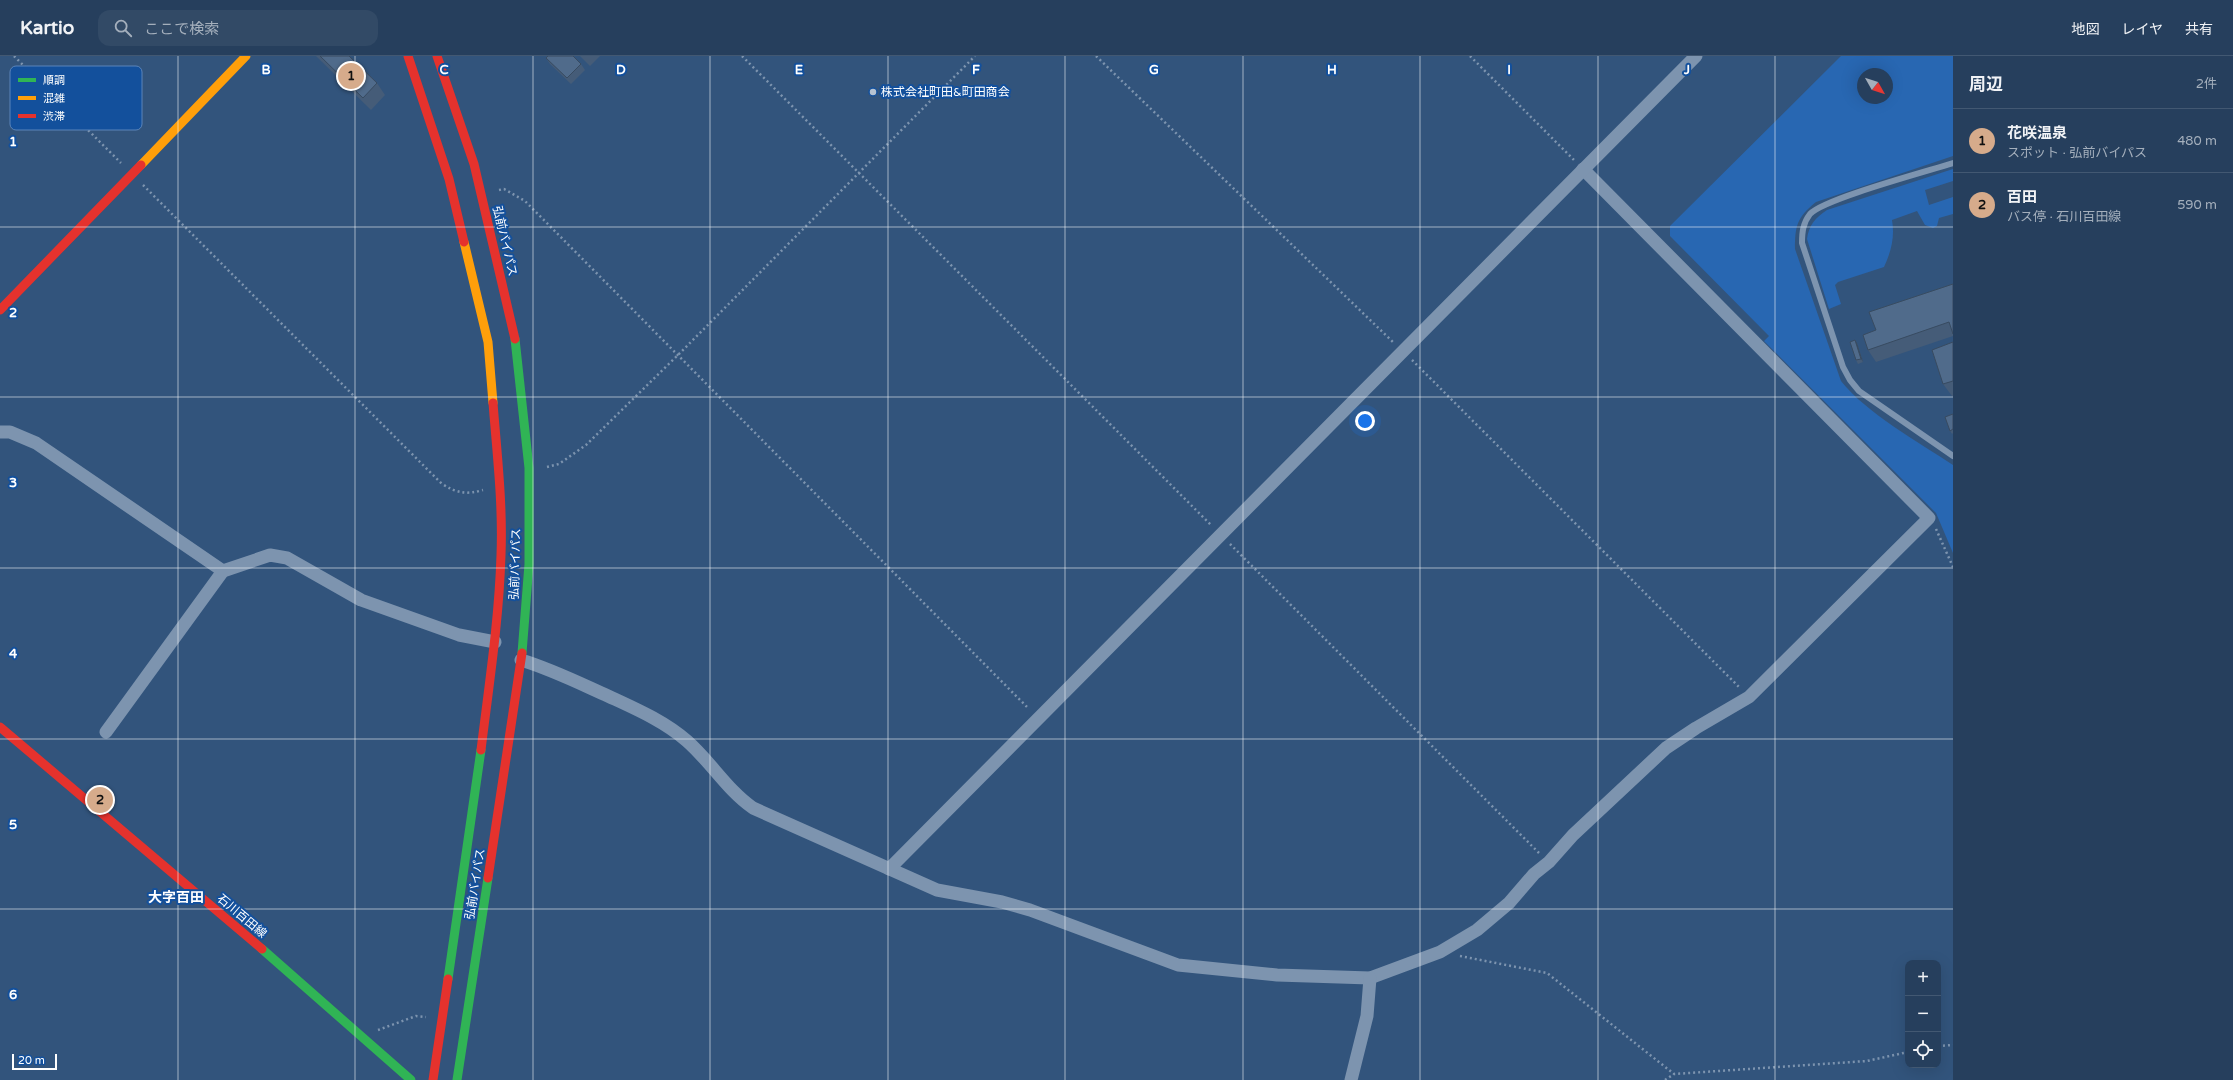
<!DOCTYPE html>
<html lang="ja">
<head>
<meta charset="utf-8">
<style>
  :root { --surface:#263f5d; --page:#324a66; --text:#f1f3f6; --muted:#a4afbc; --line:#425872; --accent:#d6ab8b }
  body { margin:0; font-family:"Varela Round","Noto Sans JP",sans-serif; background:var(--page); color:var(--text) }
  .controls { position:absolute; right:12px; bottom:12px; display:grid; overflow:hidden; border-radius:8px; box-shadow:0 4px 16px #0002 }
  .controls button { width:36px; height:36px; display:grid; place-items:center; padding:0; border:0; border-bottom:1px solid var(--line); background:var(--surface); color:var(--text); font:20px sans-serif }
  .compass { position:absolute; left:1857px; top:12px; width:36px; height:36px; border-radius:50%; background:var(--surface); box-shadow:0 4px 16px #0002; rotate:129deg }
  .scale { position:absolute; left:12px; bottom:10px; width:45px; box-sizing:border-box; padding-left:4px; border:2px solid #fff; border-top:0; font-size:11px; line-height:14px; white-space:nowrap; color:#fff; -webkit-text-stroke:3px #13509c; paint-order:stroke }
  .you { position:absolute; left:1365px; top:365px; width:14px; height:14px; margin:-10px; border:3px solid #fff; border-radius:50%; background:#1a73e8; box-shadow:0 0 0 6px #1a73e833 }
  .badge { display:grid; place-items:center; width:26px; height:26px; border-radius:50%; background:var(--accent); color:#111; font-size:13px; font-weight:700 }
  .pin { position:absolute; translate:-50% -50%; border:2px solid #fff; box-shadow:0 1px 4px #0006 }
  .list { margin:0; padding:0; list-style:none }
  h2 { display:flex; justify-content:space-between; align-items:center; height:52px; margin:0; padding:0 16px; font-size:17px }
  h2 small { font-size:13px; font-weight:400; color:var(--muted) }
  .list li { display:grid; grid-template-columns:26px 1fr auto; gap:12px; align-items:center; box-sizing:border-box; height:64px; padding:0 16px; border-top:1px solid var(--line) }
  .list b { display:block; font-size:15px; white-space:nowrap }
  .list p { margin:0; font-size:13px; white-space:nowrap; color:var(--muted) }
  .list em { font-size:13px; font-style:normal; color:var(--muted) }
  .icon { flex:none; width:22px; height:22px; fill:none; stroke:currentColor; stroke-width:2; stroke-linecap:round; stroke-linejoin:round }
  .map { position:relative; flex:none; width:1953px; height:1024px; overflow:hidden }
  header { display:flex; align-items:center; gap:24px; box-sizing:border-box; height:56px; padding:0 20px; background:var(--surface); border-bottom:1px solid var(--line) }
  header strong { font-size:19px }
  nav { display:flex; gap:22px; margin-inline-start:auto; font-size:14px }
  .search { width:280px; height:36px; background:var(--page); display:flex; align-items:center; gap:10px; box-sizing:border-box; padding:0 14px; border-radius:12px; color:var(--muted); font-size:15px }
  main { display:flex }
  aside { flex:1; background:var(--surface) }
  .map>svg:first-child { display:block }
  .green { fill:#2867b2; fill-rule:evenodd }
  .lines { fill:none; stroke-linecap:round; stroke-linejoin:round }
  .path { stroke:#7d94af; stroke-width:2.5; stroke-dasharray:2 3; stroke-linecap:butt }
  .lane { stroke:#7d94af; stroke-width:6 }
  .street { stroke:#7d94af; stroke-width:13 }
  .fast { stroke:#30b455; stroke-width:9 }
  .slow { stroke:#ff9f0a; stroke-width:9 }
  .jam { stroke:#e5322d; stroke-width:9 }
  .wall { fill:#455c78 }
  .shaded-wall { fill:#384b61 }
  .building { fill:#506b8b; stroke:#384b61 }
  .grid { fill:none; stroke:#fff; stroke-width:1; stroke-opacity:0.55 }
  .poi-dot { fill:#b7c3d1; stroke:#13509c; stroke-width:1.5 }
  .labels { text-anchor:middle; stroke-width:4; stroke-linejoin:round; paint-order:stroke }
  .poi-label { font-size:12px; fill:#fff; stroke:#13509c; text-anchor:start }
  .street-label { font-size:12px; fill:#fff; stroke:#13509c }
  .quarter-label { font-size:14px; font-weight:bold; fill:#fff; stroke:#13509c }
  .key { fill:#13509c; stroke:#5a84ba; stroke-width:1 }
  .key-label { font-size:11px; fill:#fff }
  .grid-label { font-size:13px; text-anchor:middle; font-weight:bold; fill:#fff; stroke:#13509c; stroke-width:4; stroke-linejoin:round; paint-order:stroke }
</style>
</head>
<body>
<header>
<strong>Kartio</strong>
<div class="search"><svg class="icon" aria-label="search" viewBox="0 0 24 24"><circle cx="10" cy="10" r="6"/><path d="M15 15l6 6"/></svg>ここで検索</div>
<nav><a>地図</a><a>レイヤ</a><a>共有</a></nav>
</header>
<main>
<div class="map">
<svg width="1953" height="1024" viewBox="0 0 1953 1024">
  <rect width="100%" height="100%" fill="#32547c"/>
  <g class="green">
    <path d="M1841,0H1953V100L1816,146C1797,161 1795,170 1795,193L1841,325C1865,356 1920,387 1953,409V497L1936,457L1764,285L1769,280L1670,180V170ZM1863,18H1887V42H1863Z"/>
    <path d="M1953,113V125L1925,134L1929,149L1953,141V158L1939,162L1937,170L1933,172L1925,169L1917,155L1892,164C1895,181 1891,196 1884,211L1838,226L1835,229L1841,248L1829,253L1807,183C1809,169 1815,162 1827,154Z"/>
  </g>
  <g class="lines">
    <g class="path">
      <path d="M14,0L121,107"/>
      <path d="M742,0L1211,469"/>
      <path d="M1096,0L1394,287"/>
      <path d="M1470,0L1574,104"/>
      <path d="M143,129L442,428C457,437 466,439 483,434"/>
      <path d="M499,134L504,133L525,145L1029,653"/>
      <path d="M1412,304L1739,631"/>
      <path d="M547,411L559,408L586,389L678,299L975,0"/>
      <path d="M1936,473L1953,511"/>
      <path d="M1230,488L1539,797"/>
      <path d="M1460,900L1547,917L1674,1018"/>
      <path d="M378,974L416,960L426,961"/>
      <path d="M1938,990L1953,989"/>
      <path d="M1665,1024L1674,1018L1867,1005L1908,996"/>
    </g>
    <path class="lane" d="M1953,107C1928,115 1823,143 1810,158C1803,167 1802,176 1802,187L1843,311L1850,324L1859,335L1953,400"/>
    <g class="street">
      <path d="M0,376H10L36,387L223,515"/>
      <path d="M521,604C551,613 579,627 608,640C636,653 664,665 687,685C711,706 727,734 753,752L937,834L1002,846L1030,854L1178,909L1277,919L1370,922L1440,896L1477,874L1509,847L1534,818L1549,806L1573,779L1666,692L1696,672L1749,641L1929,462L1583,113"/>
      <path d="M106,676L223,515L270,499L287,502L361,544L459,579L495,586"/>
      <path d="M889,813L1696,0"/>
      <path d="M1351,1024L1367,960L1370,922"/>
    </g>
    <g class="fast">
      <path d="M515,283L529,412V508L522,597"/>
      <path d="M262,893L411,1024"/>
      <path d="M448,923L481,694"/>
      <path d="M457,1024L488,822"/>
    </g>
    <g class="slow">
      <path d="M141,109L246,0"/>
      <path d="M464,186L488,286L493,347"/>
    </g>
    <g class="jam">
      <path d="M408,0L449,123L464,186"/>
      <path d="M437,0L474,108L515,283"/>
      <path d="M0,254L141,109"/>
      <path d="M0,671L262,893"/>
      <path d="M481,694C489,629 499,564 501,499C503,448 497,398 493,347"/>
      <path d="M488,822L522,597"/>
      <path d="M433,1024L448,923"/>
    </g>
  </g>
  <g class="wall">
    <path d="M316,0H349L377,27L385,39L371,54Z"/>
    <path d="M580,0H600L590,10Z"/>
    <path d="M546,2L581,8L585,14L571,28L550,8Z"/>
    <path d="M1953,228V280L1876,306L1868,294Z"/>
    <path d="M1855,284L1857,287L1863,306L1858,308L1856,304Z"/>
    <path d="M1953,286V340H1952L1943,328Z"/>
    <path d="M1953,358V377L1952,378L1950,375Z"/>
  </g>
  <path class="shaded-wall" d="M1855,284L1857,287L1863,306L1861,303Z"/>
  <g class="building">
    <path d="M320,0H349L377,27L363,42Z"/>
    <path d="M548,0H573L581,8L567,22L546,2Z"/>
    <path d="M1953,228V278L1949,266L1868,294L1863,279L1876,274L1869,256Z"/>
    <path d="M1855,284L1861,303L1856,304L1850,286Z"/>
    <path d="M1953,286V325L1943,328L1932,294Z"/>
    <path d="M1953,358V373L1950,375L1945,361Z"/>
  </g>
  <path class="grid" d="M178,0V1024M355,0V1024M533,0V1024M710,0V1024M888,0V1024M1065,0V1024M1243,0V1024M1420,0V1024M1598,0V1024M1775,0V1024M0,171H1953M0,341H1953M0,512H1953M0,683H1953M0,853H1953"/>
  <circle class="poi-dot" cx="873" cy="36" r="4"/>
  <g class="labels">
    <g class="poi-label">
      <text x="881" y="40">株式会社町田&amp;町田商会</text>
    </g>
    <g class="street-label">
      <text transform="translate(505 185) rotate(77)" y="4">弘前バイパス</text>
      <text transform="translate(515 508) rotate(-88)" y="4">弘前バイパス</text>
      <text transform="translate(475 828) rotate(-81)" y="4">弘前バイパス</text>
      <text transform="translate(242 860) rotate(40)" y="4">石川百田線</text>
    </g>
    <g class="quarter-label">
      <text x="176" y="846">大字百田</text>
    </g>
  </g>
  <rect x="10" y="10" width="132" height="64" rx="6" class="key"/>
  <rect x="18" y="22" width="18" height="4" fill="#30b455"/>
  <rect x="18" y="40" width="18" height="4" fill="#ff9f0a"/>
  <rect x="18" y="58" width="18" height="4" fill="#e5322d"/>
  <g class="key-label">
    <text x="43" y="28">順調</text>
    <text x="43" y="46">混雑</text>
    <text x="43" y="64">渋滞</text>
  </g>
  <g class="grid-label">
    <text x="266" y="18">B</text>
    <text x="444" y="18">C</text>
    <text x="621" y="18">D</text>
    <text x="799" y="18">E</text>
    <text x="976" y="18">F</text>
    <text x="1154" y="18">G</text>
    <text x="1332" y="18">H</text>
    <text x="1509" y="18">I</text>
    <text x="1687" y="18">J</text>
    <text x="13" y="90">1</text>
    <text x="13" y="261">2</text>
    <text x="13" y="431">3</text>
    <text x="13" y="602">4</text>
    <text x="13" y="773">5</text>
    <text x="13" y="943">6</text>
  </g>
</svg>
<div class="controls">
<button>+</button>
<button>−</button>
<button><svg class="icon" aria-label="locate" viewBox="0 0 24 24"><circle cx="12" cy="12" r="6"/><path d="M12 2v4M12 18v4M2 12h4M18 12h4"/></svg></button>
</div>
<svg class="compass" viewBox="-18 -18 36 36"><path d="M0-13l5 13h-10z" fill="#e53935"/><path d="M0 13l5-13h-10z" fill="#a4afbc"/></svg>
<div class="scale">20 m</div>
<div class="you"></div>
<div class="pin badge" style="left:351px;top:20px">1</div>
<div class="pin badge" style="left:100px;top:744px">2</div>
</div>
<aside>
<h2>周辺<small>2件</small></h2>
<ul class="list">
<li><span class="badge">1</span><div><b>花咲温泉</b><p>スポット · 弘前バイパス</p></div><em>480 m</em></li>
<li><span class="badge">2</span><div><b>百田</b><p>バス停 · 石川百田線</p></div><em>590 m</em></li>
</ul>
</aside>
</main>
</body>
</html>
